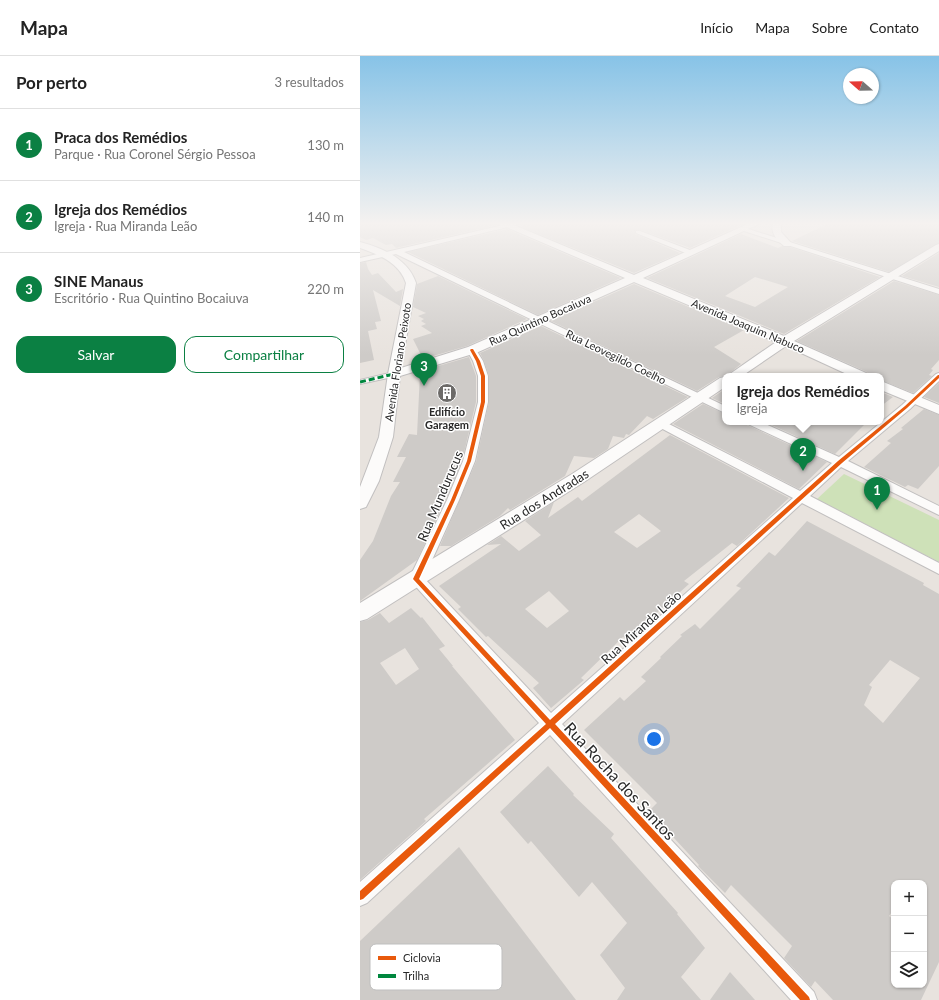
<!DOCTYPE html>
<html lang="pt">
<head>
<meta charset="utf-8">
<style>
  :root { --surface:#fff; --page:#f2f2f2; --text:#222; --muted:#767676; --line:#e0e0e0; --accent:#0b8043 }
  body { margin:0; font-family:Lato,sans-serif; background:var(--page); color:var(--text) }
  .controls { position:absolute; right:12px; bottom:12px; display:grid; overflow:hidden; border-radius:8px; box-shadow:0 1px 3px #0004 }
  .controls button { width:36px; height:36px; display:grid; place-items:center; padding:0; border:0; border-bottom:1px solid var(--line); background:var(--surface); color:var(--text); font:20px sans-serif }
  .compass { position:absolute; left:483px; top:12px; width:36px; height:36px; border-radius:50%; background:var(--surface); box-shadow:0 1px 3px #0004; rotate:290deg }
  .you { position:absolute; left:294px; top:683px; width:14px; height:14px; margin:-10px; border:3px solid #fff; border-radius:50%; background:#1a73e8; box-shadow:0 0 0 6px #1a73e833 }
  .badge { display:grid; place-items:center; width:26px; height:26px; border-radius:50%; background:var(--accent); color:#fff; font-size:13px; font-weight:700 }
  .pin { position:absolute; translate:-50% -33px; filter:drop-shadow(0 1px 2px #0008) }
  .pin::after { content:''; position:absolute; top:21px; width:14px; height:12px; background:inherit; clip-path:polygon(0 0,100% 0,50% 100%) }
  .popup { position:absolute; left:362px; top:317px; width:162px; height:52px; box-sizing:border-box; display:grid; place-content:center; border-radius:8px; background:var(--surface); filter:drop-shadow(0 1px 3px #0005); font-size:13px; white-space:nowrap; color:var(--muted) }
  .popup b { font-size:15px; color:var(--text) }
  .popup::after { content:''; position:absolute; left:50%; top:100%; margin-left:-8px; border:8px solid transparent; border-top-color:var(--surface) }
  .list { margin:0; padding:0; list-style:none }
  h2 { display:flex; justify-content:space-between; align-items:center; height:52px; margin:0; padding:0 16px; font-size:17px }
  h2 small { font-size:13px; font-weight:400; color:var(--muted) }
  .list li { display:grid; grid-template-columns:26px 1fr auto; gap:12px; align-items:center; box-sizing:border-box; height:72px; padding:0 16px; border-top:1px solid var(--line) }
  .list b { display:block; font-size:15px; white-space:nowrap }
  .list p { margin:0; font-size:13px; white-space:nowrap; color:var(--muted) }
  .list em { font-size:13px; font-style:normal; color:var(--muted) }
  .actions { display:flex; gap:8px; padding:12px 16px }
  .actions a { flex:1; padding:9px 0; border:1px solid var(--accent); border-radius:12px; text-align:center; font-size:14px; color:var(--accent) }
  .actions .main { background:var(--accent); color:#fff }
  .icon { flex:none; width:22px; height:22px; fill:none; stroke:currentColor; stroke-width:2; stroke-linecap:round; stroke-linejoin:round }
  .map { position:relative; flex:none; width:579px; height:944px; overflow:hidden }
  header { display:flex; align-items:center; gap:24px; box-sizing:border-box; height:56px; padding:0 20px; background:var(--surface); border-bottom:1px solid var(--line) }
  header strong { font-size:19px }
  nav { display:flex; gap:22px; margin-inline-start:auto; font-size:14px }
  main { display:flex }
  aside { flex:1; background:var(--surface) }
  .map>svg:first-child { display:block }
  .green { fill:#cee1b8 }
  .building { fill:#cecbc8; fill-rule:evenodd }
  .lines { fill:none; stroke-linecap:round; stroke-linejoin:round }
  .pedestrian-casing { stroke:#c1bfbf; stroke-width:2 }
  .minor-casing { stroke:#c1bfbf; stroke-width:2 }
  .tertiary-casing { stroke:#c1bfbf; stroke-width:2 }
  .pedestrian { fill:#fcfbfa; fill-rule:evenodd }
  .minor { fill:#fcfbfa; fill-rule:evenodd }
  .tertiary { fill:#fcfbfa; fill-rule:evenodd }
  .quiet { stroke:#00873e; stroke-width:3; stroke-dasharray:6 3; stroke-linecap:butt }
  .cycleway-casing { stroke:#fff; stroke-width:3 }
  .cycleway { fill:#e8590c; fill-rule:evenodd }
  .labels { text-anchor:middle; stroke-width:3; stroke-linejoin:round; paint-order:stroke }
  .far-street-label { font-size:11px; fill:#292929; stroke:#fff }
  .far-poi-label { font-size:11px; font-weight:bold; fill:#292929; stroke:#fff }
  .street-label { font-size:13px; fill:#292929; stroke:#fff }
  .near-street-label { font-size:16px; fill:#292929; stroke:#fff }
  .key { fill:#fff; stroke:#bfbfbf; stroke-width:1 }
  .key-label { font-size:11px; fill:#292929 }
</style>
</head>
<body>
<header>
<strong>Mapa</strong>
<nav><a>Início</a><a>Mapa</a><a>Sobre</a><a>Contato</a></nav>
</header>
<main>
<aside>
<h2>Por perto<small>3 resultados</small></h2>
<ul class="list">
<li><span class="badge">1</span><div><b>Praca dos Remédios</b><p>Parque · Rua Coronel Sérgio Pessoa</p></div><em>130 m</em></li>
<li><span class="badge">2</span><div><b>Igreja dos Remédios</b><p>Igreja · Rua Miranda Leão</p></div><em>140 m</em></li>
<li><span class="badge">3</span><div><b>SINE Manaus</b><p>Escritório · Rua Quintino Bocaiuva</p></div><em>220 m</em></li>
</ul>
<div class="actions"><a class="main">Salvar</a><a>Compartilhar</a></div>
</aside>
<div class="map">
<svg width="579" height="944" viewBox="0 0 579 944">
  <rect width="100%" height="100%" fill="#e8e3de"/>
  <path class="green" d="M484,418L579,464V506L457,443Z"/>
  <g class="building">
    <path d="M0,167H136L137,169L36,192L32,188L26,189L13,182L6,184L0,181Z"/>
    <path d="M165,167H386L330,192L281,174H275V178L320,197L274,217L159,170Z"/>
    <path d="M469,167H579V187L529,216L432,185Z"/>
    <path d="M147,173L261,222L178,259L48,196Z"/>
    <path d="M381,178L418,192L422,190L430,191L520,221L424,278L287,222ZM395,221L428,231L395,251L365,240Z"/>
    <path d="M579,197V231L542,220Z"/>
    <path d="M6,206L8,213L12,219L18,217L36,236L43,233L40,250L13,234L21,265L15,266L17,273L8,275L14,304L0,307V207Z"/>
    <path d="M78,220L167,263L107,290L63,303L53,283L72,277L61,270L66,268L61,265L64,263L58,260L66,257L53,251L57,228Z"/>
    <path d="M534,225L579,239V304L571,313L573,314L569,319L572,320L553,337L521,324V320H508L507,316L437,285Z"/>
    <path d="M274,228L384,274L354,291L381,308L366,320L359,321L337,335L191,265Z"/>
    <path d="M181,270L328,341L293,363L287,360L269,379L266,378L264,382L253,380L248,393L234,402L214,400L205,420L150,454L148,452L140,460L91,490H80L116,406L129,346V320L124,305L120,297Z"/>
    <path d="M109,301L116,320V346L102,405L86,443L57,504L0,545V504L13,485L31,440L40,426H33L46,401H37L49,378L57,379L60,318L68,313Z"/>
    <path d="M579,327V347L564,341Z"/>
    <path d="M365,333V348L352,342Z"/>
    <path d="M521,336L533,341L521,350Z"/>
    <path d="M343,348L365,358V366H386L387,369L467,406L439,433L313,368Z"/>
    <path d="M564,353L579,359V410L558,433L548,429L545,431L504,411L531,387L527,385L543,373L541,372Z"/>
    <path d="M405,366H507L475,398Z"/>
    <path d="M310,379L429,442L377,490L372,487L324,525L329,528L291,562L293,564L269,585L263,581L221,622L224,624L191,652L173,632L179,627L128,580L126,581L98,553L101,551L79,530L141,488L127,489L141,480L159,495L181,479L165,465L194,446L188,462L218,441L222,445ZM279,458L301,475L277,492L254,476ZM189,535L209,555L187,572L165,553Z"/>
    <path d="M447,465L564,527L563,529L579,538V906L561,944H473L455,925L451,931L424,902L432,890L371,829L365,837L338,810L339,809L289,755L297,747L224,674L260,641L264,645L286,625L281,621L301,602L300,601L322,580L320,579L335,568L340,573L381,532L376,530L409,496L415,500ZM530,604L560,622L523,667L504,649L512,631L509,629ZM534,827H564V929H534V864L529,860L534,853Z"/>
    <path d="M51,552L61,562L62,561L85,590L79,593L93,610H92L155,684L64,763L66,765L0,824V566L8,564L20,557L29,567ZM45,592L59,613L36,629L20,607Z"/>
    <path d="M188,710L214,738L213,739L254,778L251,782L318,857L317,858L345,892L321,921L341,944H257L265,932L240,899L267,867L232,826L219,841L171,785L168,788L140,756Z"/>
    <path d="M99,791L216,944H0V885Z"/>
    <path d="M370,916L395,944H350Z"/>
  </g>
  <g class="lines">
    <defs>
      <path id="pedestrian" d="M34,316H37V320L0,328V324Z"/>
      <g id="minor">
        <path d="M152,167H164L44,196L365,350V357L36,198L0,206V202Z"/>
        <path d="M381,172H385L579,233V238L381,174Z"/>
        <path d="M276,175H280L335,196L331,198H328L276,177Z"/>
        <path d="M112,291L115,292L123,305L128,320V346L115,405L99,444L64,522L191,657L433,442L297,370L296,368L297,366H305L440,435L472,407L388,368L387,366H401L479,401L542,349L576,318L579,317V325L550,353L488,405L579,450V459L481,411L450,440L579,507V518L442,447L202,668L454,936L457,944H431L190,679L7,847L0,850V826L179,667L49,523L87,444L103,405L118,346V320L113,305L107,294Z"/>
      </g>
      <g id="tertiary">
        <path d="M137,167H149L274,219L390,167H401L283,222L424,280L576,189L579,188V195L434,285L506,317L507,320H491L426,290L382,320H367L416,286L274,226L116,297L40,320L33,381L19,425L6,451L0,453V431L19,381L28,318L46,227C39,206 19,199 0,192V186C23,192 48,203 56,227L41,312L108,291L265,222Z"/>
        <path d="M413,167H421V176L432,188L430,190H424C417,184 410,177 413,167Z"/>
        <path d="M365,321V331L224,426L7,563L0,565V547L212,418L360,322Z"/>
        <path d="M521,325L579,349V358L521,334Z"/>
      </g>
    </defs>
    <use href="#pedestrian" class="pedestrian-casing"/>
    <use href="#minor" class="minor-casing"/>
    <use href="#tertiary" class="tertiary-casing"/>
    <use href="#pedestrian" class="pedestrian"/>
    <use href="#minor" class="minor"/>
    <use href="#tertiary" class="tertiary"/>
    <path class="quiet" d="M0,326L34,318"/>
    <defs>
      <path id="cycleway" d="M111,293H113L120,305L125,320V346L111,405L95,444L59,523L190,664L478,405L545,350L578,319H579V322L547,352L482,407L195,668L449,941L450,944H440L190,672L3,843L0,844V835L186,668L53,523L91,444L107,405L121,346V320L116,305L110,294Z"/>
    </defs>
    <use href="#cycleway" class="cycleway-casing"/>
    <use href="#cycleway" class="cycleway"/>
  </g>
  <linearGradient id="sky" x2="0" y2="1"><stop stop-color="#87c3e7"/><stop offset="0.56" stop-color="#f5f2f0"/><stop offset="1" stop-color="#f5f2f0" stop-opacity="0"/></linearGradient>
  <rect width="579" height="299" fill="url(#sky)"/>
  <defs>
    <symbol id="building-disc" viewBox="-11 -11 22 22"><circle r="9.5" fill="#6c6a68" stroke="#fff"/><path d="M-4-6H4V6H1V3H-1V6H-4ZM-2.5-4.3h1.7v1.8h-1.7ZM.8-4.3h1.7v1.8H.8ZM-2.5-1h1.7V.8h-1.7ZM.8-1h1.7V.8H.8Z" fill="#fff"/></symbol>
  </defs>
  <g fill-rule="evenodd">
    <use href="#building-disc" x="76" y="326" width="22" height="22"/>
  </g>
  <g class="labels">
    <g class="far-street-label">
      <text transform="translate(180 264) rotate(-24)" y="4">Rua Quintino Bocaiuva</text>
      <text transform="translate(388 270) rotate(23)" y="4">Avenida Joaquim Nabuco</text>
      <text transform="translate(256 301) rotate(26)" y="4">Rua Leovegildo Coelho</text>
      <text transform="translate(38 306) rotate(-81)" y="4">Avenida Floriano Peixoto</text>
    </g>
    <g class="far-poi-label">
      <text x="87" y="360">Edifício<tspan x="87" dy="13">Garagem</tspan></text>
    </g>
    <g class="street-label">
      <text transform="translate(80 440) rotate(-67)" y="5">Rua Mundurucus</text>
      <text transform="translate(184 443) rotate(-32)" y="5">Rua dos Andradas</text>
      <text transform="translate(281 571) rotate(-42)" y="5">Rua Miranda Leão</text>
    </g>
    <g class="near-street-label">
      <text transform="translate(260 725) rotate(47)" y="6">Rua Rocha dos Santos</text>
    </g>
  </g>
  <rect x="10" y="888" width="132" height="46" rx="6" class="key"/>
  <rect x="18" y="900" width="18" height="4" fill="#e8590c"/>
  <rect x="18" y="918" width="18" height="4" fill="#00873e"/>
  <g class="key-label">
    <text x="43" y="906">Ciclovia</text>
    <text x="43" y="924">Trilha</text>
  </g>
</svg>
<div class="controls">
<button>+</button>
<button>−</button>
<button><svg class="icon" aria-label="layers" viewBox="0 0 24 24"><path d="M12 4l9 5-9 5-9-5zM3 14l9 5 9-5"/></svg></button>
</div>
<svg class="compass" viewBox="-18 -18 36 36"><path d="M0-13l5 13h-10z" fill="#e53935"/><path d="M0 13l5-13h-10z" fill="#767676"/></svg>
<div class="you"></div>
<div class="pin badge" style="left:517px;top:454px">1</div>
<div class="pin badge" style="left:443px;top:415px">2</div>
<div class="popup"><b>Igreja dos Remédios</b>Igreja</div>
<div class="pin badge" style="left:64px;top:330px">3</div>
</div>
</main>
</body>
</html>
